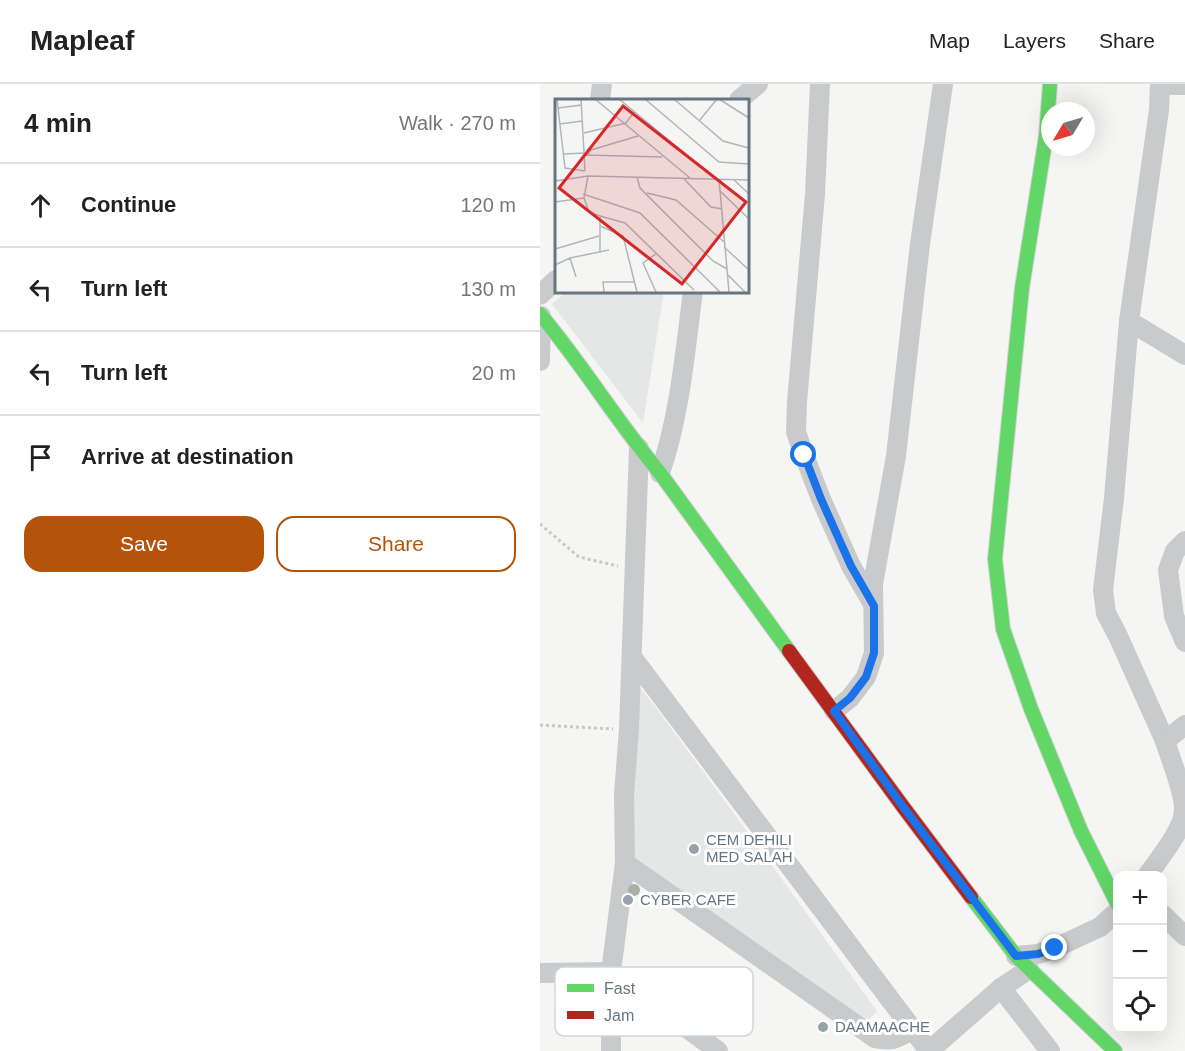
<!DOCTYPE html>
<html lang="en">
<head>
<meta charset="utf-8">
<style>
  :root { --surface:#fff; --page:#f2f2f2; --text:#222; --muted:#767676; --line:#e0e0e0; --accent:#b45309 }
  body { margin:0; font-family:Arial,sans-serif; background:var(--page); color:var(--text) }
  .controls { position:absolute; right:18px; bottom:18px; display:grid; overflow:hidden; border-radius:12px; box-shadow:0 6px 24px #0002 }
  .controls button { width:54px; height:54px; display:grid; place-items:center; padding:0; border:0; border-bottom:2px solid var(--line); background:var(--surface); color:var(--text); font:30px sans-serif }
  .compass { position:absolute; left:501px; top:18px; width:54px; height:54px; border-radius:50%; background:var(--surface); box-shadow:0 6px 24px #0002; rotate:232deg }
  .stop { position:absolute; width:18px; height:18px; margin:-14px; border:4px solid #1a73e8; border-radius:50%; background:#fff }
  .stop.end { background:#1a73e8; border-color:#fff; box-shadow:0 2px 6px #0008 }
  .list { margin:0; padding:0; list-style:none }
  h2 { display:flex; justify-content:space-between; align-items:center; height:78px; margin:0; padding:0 24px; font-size:26px }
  h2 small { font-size:20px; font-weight:400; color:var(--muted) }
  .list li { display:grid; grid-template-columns:39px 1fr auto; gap:18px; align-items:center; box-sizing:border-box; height:84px; padding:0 24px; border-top:2px solid var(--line) }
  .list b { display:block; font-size:22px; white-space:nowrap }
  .list em { font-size:20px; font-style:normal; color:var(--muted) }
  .actions { display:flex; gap:12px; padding:18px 24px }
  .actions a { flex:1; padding:14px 0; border:2px solid var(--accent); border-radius:18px; text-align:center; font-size:21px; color:var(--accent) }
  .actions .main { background:var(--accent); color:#fff }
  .icon { flex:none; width:33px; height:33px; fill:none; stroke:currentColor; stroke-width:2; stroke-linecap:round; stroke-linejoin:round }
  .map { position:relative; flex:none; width:645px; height:967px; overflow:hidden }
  header { display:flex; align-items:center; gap:36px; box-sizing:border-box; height:84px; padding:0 30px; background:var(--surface); border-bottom:2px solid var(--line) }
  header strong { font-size:28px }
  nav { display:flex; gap:33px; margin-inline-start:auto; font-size:21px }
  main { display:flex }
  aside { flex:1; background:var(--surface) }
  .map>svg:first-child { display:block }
  .built { fill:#e5e6e6 }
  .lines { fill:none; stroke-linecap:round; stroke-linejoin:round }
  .fast-casing { stroke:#d1d1d1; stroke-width:16 }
  .jam-casing { stroke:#d1d1d1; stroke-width:16 }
  .path { stroke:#c7c8c8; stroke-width:3; stroke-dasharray:3 3; stroke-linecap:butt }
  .street { stroke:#c9cacb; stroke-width:20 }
  .fast { stroke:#63d668; stroke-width:14 }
  .jam { stroke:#b3261e; stroke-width:14 }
  .tree { fill:#a7b1a4 }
  .route { stroke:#1a73e8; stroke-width:8 }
  .poi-dot { fill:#98a2aa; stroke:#fff; stroke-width:2 }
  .labels { text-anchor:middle; stroke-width:6; stroke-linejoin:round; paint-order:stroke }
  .poi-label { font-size:15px; fill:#667582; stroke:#fff; text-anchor:start }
  .inset-road { fill:none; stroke:#afb6bc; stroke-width:1.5 }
  .view { fill:#d62828; fill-opacity:0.15; stroke:#d62828; stroke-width:3 }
  .inset-edge { fill:none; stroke:#667582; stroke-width:3 }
  .key { fill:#fff; stroke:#d1d6da; stroke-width:1.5 }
  .key-label { font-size:16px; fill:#667582 }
</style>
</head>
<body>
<header>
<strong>Mapleaf</strong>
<nav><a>Map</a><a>Layers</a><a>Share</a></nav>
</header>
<main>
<aside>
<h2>4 min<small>Walk · 270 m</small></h2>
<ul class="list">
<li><svg class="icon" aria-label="ahead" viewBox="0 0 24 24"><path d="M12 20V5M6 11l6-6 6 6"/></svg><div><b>Continue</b></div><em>120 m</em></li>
<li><svg class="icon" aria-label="left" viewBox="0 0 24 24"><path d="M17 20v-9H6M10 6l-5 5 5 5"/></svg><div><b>Turn left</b></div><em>130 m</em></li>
<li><svg class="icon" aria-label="left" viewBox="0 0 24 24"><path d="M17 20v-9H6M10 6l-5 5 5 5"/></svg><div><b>Turn left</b></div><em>20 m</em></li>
<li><svg class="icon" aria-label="arrive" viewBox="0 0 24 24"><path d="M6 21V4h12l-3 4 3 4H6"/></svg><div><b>Arrive at destination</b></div></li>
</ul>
<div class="actions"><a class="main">Save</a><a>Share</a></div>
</aside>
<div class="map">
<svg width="645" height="967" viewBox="0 0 645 967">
  <rect width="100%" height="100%" fill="#f5f5f3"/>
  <g class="built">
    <path d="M27,207H123V213L103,339L12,220Z"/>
    <path d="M93,595L111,617L215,758L337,927L324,941L238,880L97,775L87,773Z"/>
  </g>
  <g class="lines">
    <defs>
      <g id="fast">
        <path d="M510,0L506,52L482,204L455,475L463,545L491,625L541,747L578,821"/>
        <path d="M0,230C43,281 77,338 120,389L249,567"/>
        <path d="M431,813L476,872L575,967"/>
      </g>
      <path id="jam" d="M249,567L364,724L431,813"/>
    </defs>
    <use href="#fast" class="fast-casing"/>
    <use href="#jam" class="jam-casing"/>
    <g class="path">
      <path d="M0,440L39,473L78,482"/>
      <path d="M0,641L73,645"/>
    </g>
    <g class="street">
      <path d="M280,0L275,110L257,318L256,348L264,371L281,415L311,482L333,520"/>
      <path d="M620,0L619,26L589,237L574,414L563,506L566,529L578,552L625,657"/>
      <path d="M620,1H645"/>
      <path d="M60,16L62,0"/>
      <path d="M199,16L218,0"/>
      <path d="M0,211L16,196"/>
      <path d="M589,237L645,271"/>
      <path d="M0,277L1,232"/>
      <path d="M120,389C140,331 145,268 153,207"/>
      <path d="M645,457L635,467L628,486L634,532L645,558"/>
      <path d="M92,573L389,967"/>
      <path d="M294,627L310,614L326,593L334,569L333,500L356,372L380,160L403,0"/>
      <path d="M85,779L335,954C353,958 357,954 372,946"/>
      <path d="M607,792C618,776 644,745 644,726C645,709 630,674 625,657L645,641"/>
      <path d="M622,830L645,852"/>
      <path d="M476,872L498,870L515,864L560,843L578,827"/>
      <path d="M0,889L71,888L178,967"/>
      <path d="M461,904L510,967"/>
      <path d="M71,967V888L85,779L84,710L89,645L99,364"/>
      <path d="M389,967L461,904L489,885"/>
    </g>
    <use href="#fast" class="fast"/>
    <use href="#jam" class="jam"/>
  </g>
  <circle class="tree" cx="94" cy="806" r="6"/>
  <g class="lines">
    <path class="route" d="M264,371L281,415L311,482L334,522V569L326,593L310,614L294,627L364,724L476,872L498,870L515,864"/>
  </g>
  <g class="poi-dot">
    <circle cx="154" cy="765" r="6"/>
    <circle cx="88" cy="816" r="6"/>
    <circle cx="283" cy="943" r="6"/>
  </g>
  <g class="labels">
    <g class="poi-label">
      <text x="166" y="761">CEM DEHILI<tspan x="166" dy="17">MED SALAH</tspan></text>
      <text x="100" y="821">CYBER CAFE</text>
      <text x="295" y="948">DAAMAACHE</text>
    </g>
  </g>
  <g transform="translate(15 15)">
    <rect width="194" height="194" fill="#f5f5f3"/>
    <path class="inset-road" d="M2,0L10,69L30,72M26,0L30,72M40,0L135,79M64,0L161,80M90,0L164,63L194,65M119,0L168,42L194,49M164,0L194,19M3,9L27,6M144,22L162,0M5,25L27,22M29,34L71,24L79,13M9,55L29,54M29,56L107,58M33,56L36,51L83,37M33,77L29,99L34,113L45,117V153M82,78L85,89L158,162L172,170M129,80L156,108L167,110M164,80L174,193M179,81L194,95M0,82L33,77L194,81M164,91L194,120M92,94L121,101L169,143M28,95L85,114L165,193M0,103L29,99M45,117L70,124L139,191M45,127L68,137L82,193M169,148L194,171M0,150L44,137M15,159L21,178M0,166L15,159L54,151M172,175L190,193M49,193L48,183H79M101,193L88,164L102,154"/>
    <path class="view" d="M68,7L191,103L127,185L4,89Z"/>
    <rect width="194" height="194" class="inset-edge"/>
  </g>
  <rect x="15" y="883" width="198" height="69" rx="9" class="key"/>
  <rect x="27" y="900" width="27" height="8" fill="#63d668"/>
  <rect x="27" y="927" width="27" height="8" fill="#b3261e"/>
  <g class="key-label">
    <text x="64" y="910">Fast</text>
    <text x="64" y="937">Jam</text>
  </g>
</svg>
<div class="controls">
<button>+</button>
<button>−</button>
<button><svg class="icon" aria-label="locate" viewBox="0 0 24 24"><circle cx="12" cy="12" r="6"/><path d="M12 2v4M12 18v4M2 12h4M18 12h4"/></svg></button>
</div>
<svg class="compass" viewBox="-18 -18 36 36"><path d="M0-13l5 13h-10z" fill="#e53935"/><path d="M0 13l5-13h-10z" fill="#767676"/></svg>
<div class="stop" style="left:264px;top:371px"></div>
<div class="stop end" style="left:515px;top:864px"></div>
</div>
</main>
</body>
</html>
